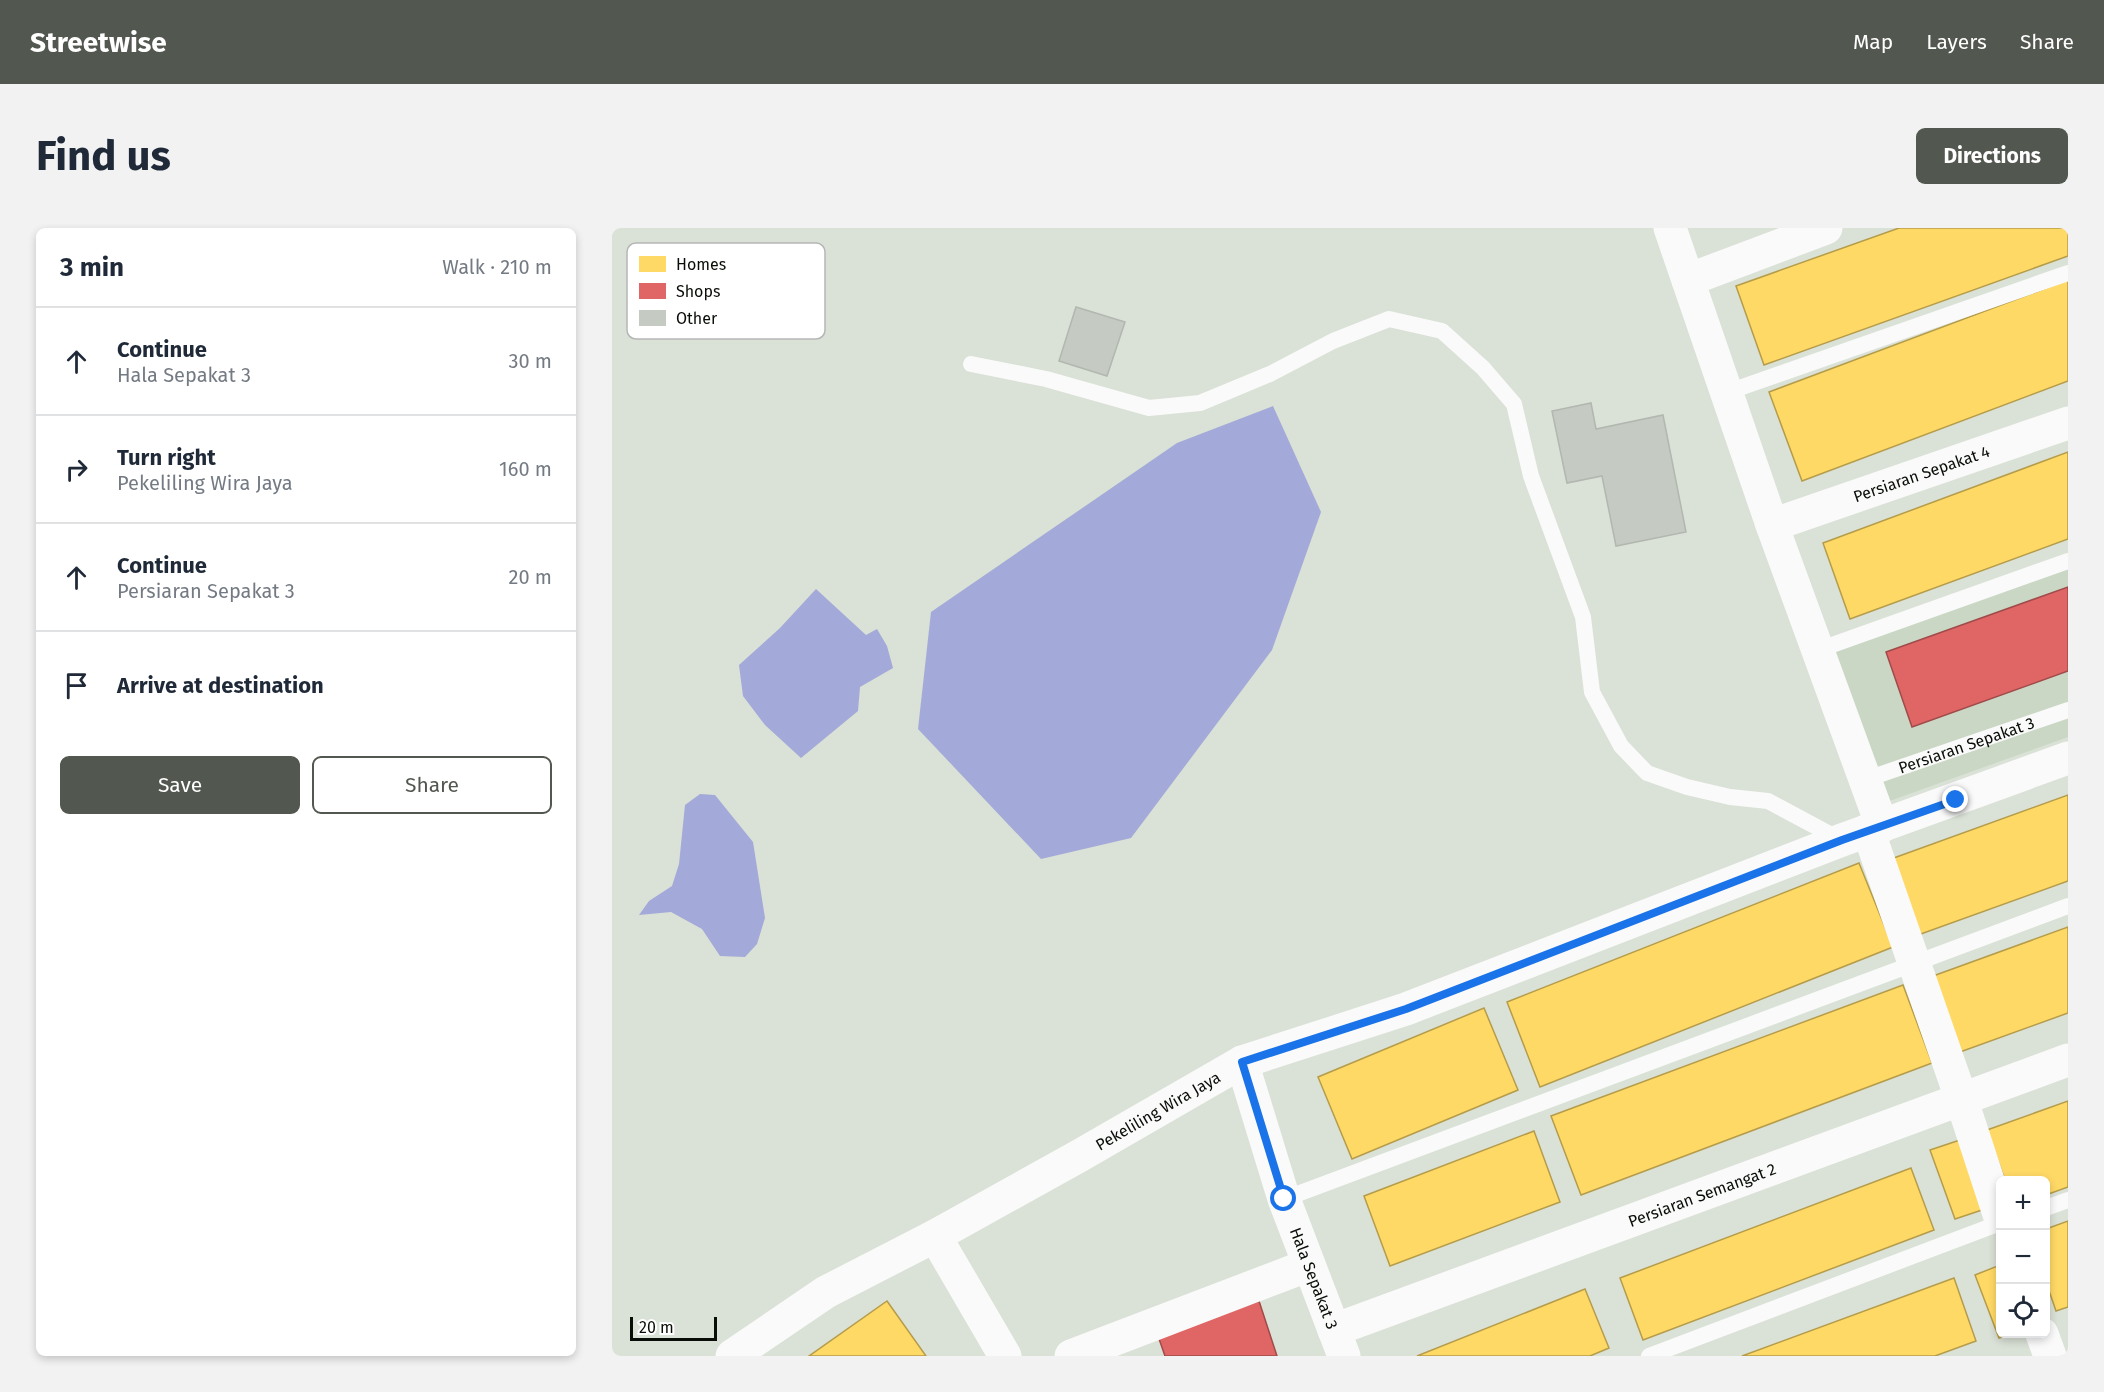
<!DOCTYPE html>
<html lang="en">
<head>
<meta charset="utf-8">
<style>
  :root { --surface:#fff; --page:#f2f2f3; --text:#1f2937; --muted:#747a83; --line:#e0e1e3; --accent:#52574f }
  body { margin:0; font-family:"Fira Sans",sans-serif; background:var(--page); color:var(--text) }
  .controls { position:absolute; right:18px; bottom:18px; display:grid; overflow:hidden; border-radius:9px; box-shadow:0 3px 9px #0003 }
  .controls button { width:54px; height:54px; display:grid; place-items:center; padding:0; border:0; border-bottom:2px solid var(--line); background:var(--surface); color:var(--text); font:30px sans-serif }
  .scale { position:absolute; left:18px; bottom:15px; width:87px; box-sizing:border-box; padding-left:6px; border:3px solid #090d07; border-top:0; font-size:16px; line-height:21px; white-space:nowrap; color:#090d07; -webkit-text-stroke:4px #fff; paint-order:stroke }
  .stop { position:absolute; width:18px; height:18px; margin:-14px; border:4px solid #1a73e8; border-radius:50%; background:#fff }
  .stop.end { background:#1a73e8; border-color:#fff; box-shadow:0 2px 6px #0008 }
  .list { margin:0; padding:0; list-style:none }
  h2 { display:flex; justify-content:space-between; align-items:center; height:78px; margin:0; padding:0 24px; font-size:26px }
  h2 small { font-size:20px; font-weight:400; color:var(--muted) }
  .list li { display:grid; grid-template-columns:39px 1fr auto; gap:18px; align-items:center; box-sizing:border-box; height:108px; padding:0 24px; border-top:2px solid var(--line) }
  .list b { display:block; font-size:22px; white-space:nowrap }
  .list p { margin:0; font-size:20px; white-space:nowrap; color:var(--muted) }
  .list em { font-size:20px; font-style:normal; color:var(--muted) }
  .actions { display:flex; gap:12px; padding:18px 24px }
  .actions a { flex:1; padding:14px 0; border:2px solid var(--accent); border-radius:9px; text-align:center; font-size:21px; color:var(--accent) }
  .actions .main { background:var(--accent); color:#fff }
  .icon { flex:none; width:33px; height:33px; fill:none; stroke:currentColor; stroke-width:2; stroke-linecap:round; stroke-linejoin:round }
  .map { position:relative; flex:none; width:1456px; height:1128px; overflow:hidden; border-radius:9px }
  header { display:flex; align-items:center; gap:36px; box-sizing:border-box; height:84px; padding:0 30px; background:var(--accent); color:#fff }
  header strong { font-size:28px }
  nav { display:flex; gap:33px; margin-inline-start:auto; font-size:21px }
  .intro { display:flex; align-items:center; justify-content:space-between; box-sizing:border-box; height:144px; padding:0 36px }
  h1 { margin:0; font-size:42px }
  .button { padding:15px 27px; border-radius:9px; background:var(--accent); color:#fff; font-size:21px; font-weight:700 }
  main { display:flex; gap:36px; padding:0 36px }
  aside { flex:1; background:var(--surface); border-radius:9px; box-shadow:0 3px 9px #0003 }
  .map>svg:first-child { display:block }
  .built { fill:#cbd7c5 }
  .water { fill:#a3a9d8 }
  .homes { fill:#ffd966; stroke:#b59c4a; stroke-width:1.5 }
  .shops { fill:#e06666; stroke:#a04b4a; stroke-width:1.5 }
  .building { fill:#c5cac2; stroke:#b2b7af; stroke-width:1.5 }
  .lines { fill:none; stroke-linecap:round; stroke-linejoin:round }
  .lane { stroke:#f9faf9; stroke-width:16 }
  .street { stroke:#f9faf9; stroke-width:33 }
  .route { stroke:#1a73e8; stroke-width:8 }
  .labels { text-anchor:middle; stroke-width:6; stroke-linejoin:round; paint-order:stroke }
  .street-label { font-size:16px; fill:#090d07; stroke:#fff }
  .key { fill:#fff; stroke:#b5b6b5; stroke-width:1.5 }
  .key-label { font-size:16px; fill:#090d07 }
</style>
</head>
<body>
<header>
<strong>Streetwise</strong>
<nav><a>Map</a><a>Layers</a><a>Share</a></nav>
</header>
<div class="intro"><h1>Find us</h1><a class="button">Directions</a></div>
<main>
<aside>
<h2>3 min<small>Walk · 210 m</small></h2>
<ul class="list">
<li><svg class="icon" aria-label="ahead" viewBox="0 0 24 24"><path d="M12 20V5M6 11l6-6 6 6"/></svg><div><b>Continue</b><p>Hala Sepakat 3</p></div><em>30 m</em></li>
<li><svg class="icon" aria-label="right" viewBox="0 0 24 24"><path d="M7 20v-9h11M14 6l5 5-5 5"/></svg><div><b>Turn right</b><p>Pekeliling Wira Jaya</p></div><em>160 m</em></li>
<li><svg class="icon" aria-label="ahead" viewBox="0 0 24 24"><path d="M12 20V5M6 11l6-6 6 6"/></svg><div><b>Continue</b><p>Persiaran Sepakat 3</p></div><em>20 m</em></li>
<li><svg class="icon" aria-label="arrive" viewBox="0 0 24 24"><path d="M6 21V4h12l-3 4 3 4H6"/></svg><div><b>Arrive at destination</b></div></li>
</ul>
<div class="actions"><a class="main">Save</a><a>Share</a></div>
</aside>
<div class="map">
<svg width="1456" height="1128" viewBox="0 0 1456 1128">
  <rect width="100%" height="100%" fill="#dae1d6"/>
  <path class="built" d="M1456,336V509L1272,575L1218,421Z"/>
  <g class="water">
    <path d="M661,178L709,284L660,422L519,610L429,631L306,501L319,384L565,215Z"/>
    <path d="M204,361L254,407L265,401L275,418L281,440L248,459L246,483L189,530L153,497L131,468L127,437L168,400Z"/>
    <path d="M88,566L103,567L141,614L153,690L145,716L133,729L108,728L90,701L59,684L27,687L37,673L60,658L67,636L73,577Z"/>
  </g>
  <g class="homes">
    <path d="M1287,0H1456V28L1152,137L1124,58Z"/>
    <path d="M1456,52V153L1190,253L1157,164Z"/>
    <path d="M1456,224V311L1238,391L1211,315Z"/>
    <path d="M1456,567V653L1306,707L1279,631Z"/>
    <path d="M1247,635L1281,719L928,859L895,774Z"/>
    <path d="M1456,699V785L1348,824L1321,748Z"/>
    <path d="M1291,757L1320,835L969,967L939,888Z"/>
    <path d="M872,780L906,862L740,931L706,849Z"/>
    <path d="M1456,873V959L1434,967V952H1393L1375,902Z"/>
    <path d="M922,903L948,974L778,1038L752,968Z"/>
    <path d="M1348,912L1373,981L1343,991L1318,922Z"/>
    <path d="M1299,940L1322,1002L1031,1112L1008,1050Z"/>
    <path d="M1456,993V1079L1444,1083L1434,1054V1001Z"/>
    <path d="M1388,1037V1106H1400L1387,1110L1363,1047Z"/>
    <path d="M1342,1050L1364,1113L1323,1128H1130Z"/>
    <path d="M973,1061L997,1120L978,1128H805Z"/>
    <path d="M275,1073L314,1128H197Z"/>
  </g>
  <g class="shops">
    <path d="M1456,359V443L1300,499L1274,424Z"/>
    <path d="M647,1073L665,1128H553L546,1108Z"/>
  </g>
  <g class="building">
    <path d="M464,79L513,94L495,148L447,133Z"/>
    <path d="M979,175L984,201L1051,187L1074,304L1004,318L990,248L955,255L940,183Z"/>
  </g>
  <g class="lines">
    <g class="lane">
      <path d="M359,136L434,151L537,180L588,175L658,146L721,113L777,91L830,103L871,140L902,176L919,248L971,389L980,464L1009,518L1035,545L1075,559L1118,569L1156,573L1229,612"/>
      <path d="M1116,164L1456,45"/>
      <path d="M1206,422L1456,333"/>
      <path id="s1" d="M1252,552L1456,482"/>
      <path d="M672,971L1456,678"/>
      <path d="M1434,980L1456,972"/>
      <path d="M1037,1128L1388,995"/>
    </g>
    <g class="street">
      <path d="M1058,0L1160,297L1270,598"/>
      <path d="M1076,52L1214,0"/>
      <path id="s2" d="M1160,297L1456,195"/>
      <path d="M1256,602L1349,870L1388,989"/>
      <path id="s3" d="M630,834L672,971L732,1128"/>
      <path d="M323,1008L393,1128"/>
      <path id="s4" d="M722,1102L1456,832"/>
      <path d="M1430,1106L1438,1128"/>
      <path id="s5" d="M120,1128L214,1064L323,1008L467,928L630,834L794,781L1230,612L1456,530"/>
      <path d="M459,1128L697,1037"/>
    </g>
  </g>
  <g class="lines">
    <path class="route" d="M672,971L630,834L794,781L1230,612L1344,572"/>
  </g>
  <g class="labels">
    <g class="street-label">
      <text dy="6" stroke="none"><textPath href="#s2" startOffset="158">Persiaran Sepakat 4</textPath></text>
      <text dy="6" stroke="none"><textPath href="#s1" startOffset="108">Persiaran Sepakat 3</textPath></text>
      <text dy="6" stroke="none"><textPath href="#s5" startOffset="492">Pekeliling Wira Jaya</textPath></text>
      <text dy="6" stroke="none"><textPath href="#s4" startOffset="392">Persiaran Semangat 2</textPath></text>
      <text dy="6" stroke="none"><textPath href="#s3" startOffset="228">Hala Sepakat 3</textPath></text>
    </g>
  </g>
  <rect x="15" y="15" width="198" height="96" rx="9" class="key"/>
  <rect x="27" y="28" width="27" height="16" fill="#ffd966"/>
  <rect x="27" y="55" width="27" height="16" fill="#e06666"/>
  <rect x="27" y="82" width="27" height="16" fill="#c5cac2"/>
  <g class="key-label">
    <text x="64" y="42">Homes</text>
    <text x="64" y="69">Shops</text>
    <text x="64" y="96">Other</text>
  </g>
</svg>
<div class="controls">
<button>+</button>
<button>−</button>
<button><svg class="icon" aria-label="locate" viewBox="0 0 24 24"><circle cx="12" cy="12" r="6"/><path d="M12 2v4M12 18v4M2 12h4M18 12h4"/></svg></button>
</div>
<div class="scale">20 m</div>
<div class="stop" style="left:672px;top:971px"></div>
<div class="stop end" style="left:1344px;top:572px"></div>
</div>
</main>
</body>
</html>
